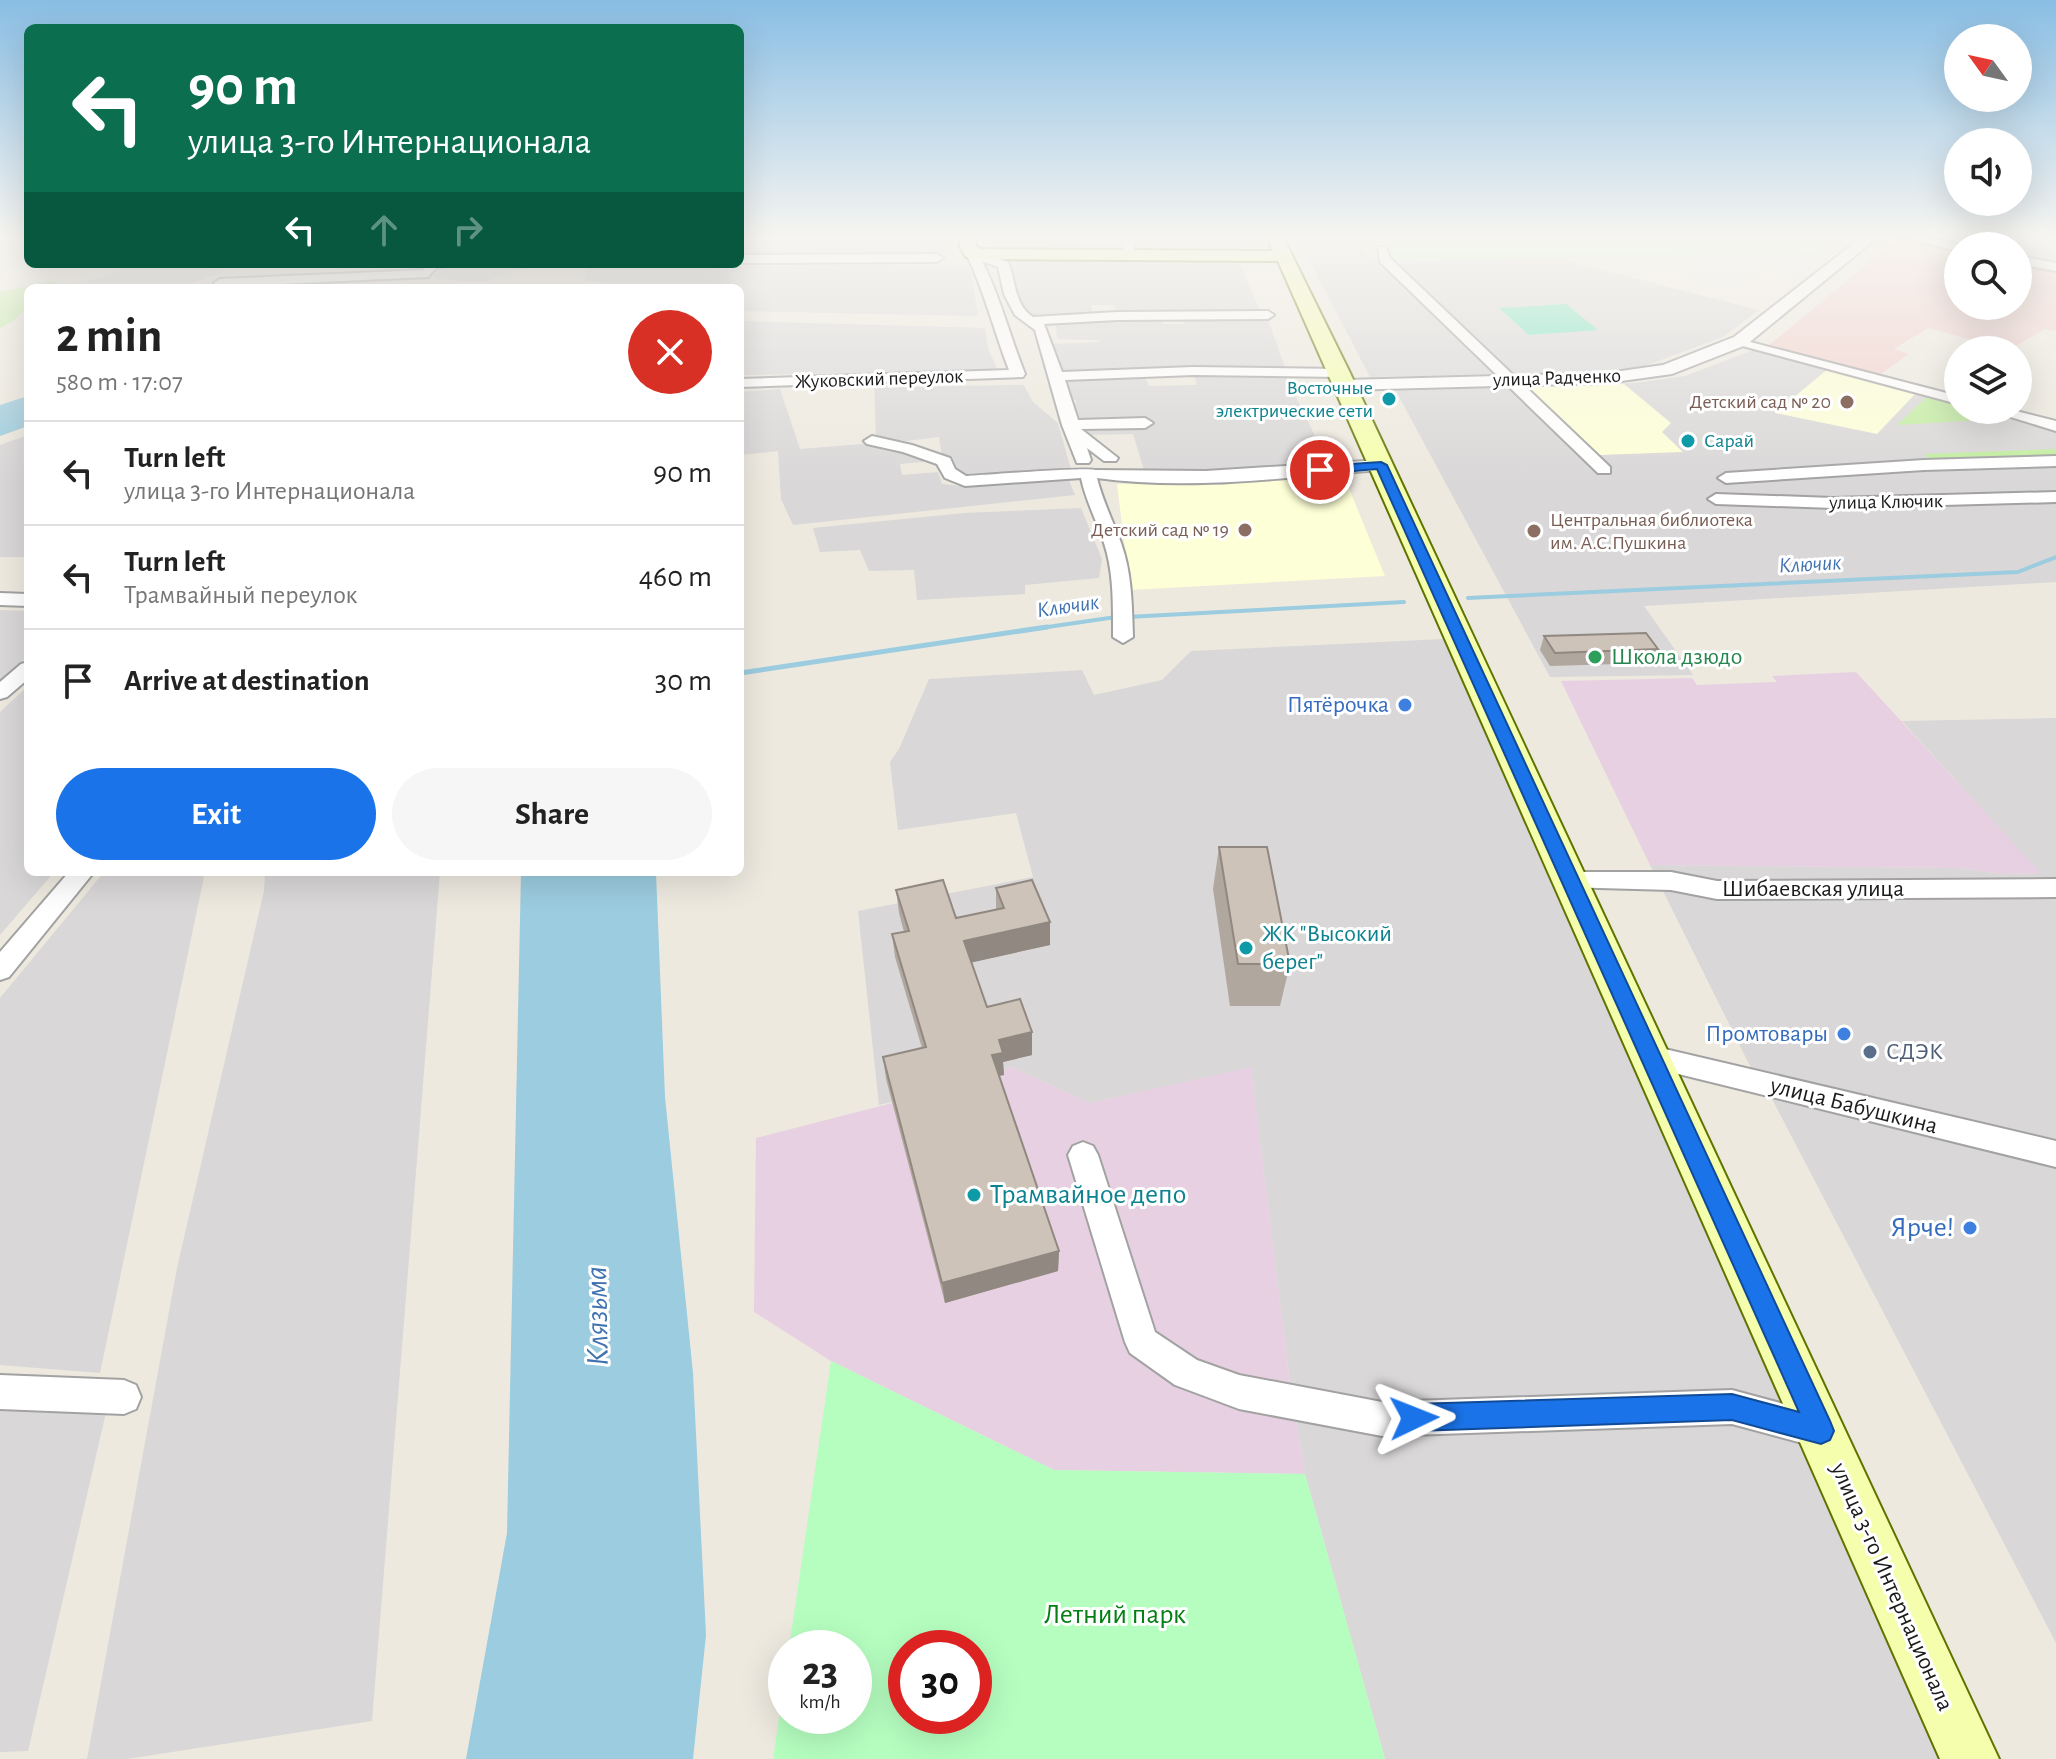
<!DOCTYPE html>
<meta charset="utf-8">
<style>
:root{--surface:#fff;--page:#f6f6f6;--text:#222;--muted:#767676;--line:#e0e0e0;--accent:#1a73e8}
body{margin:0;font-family:"Alegreya Sans",sans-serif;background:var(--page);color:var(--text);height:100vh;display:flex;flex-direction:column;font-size:30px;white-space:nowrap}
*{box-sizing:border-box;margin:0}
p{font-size:26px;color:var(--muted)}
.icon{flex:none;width:44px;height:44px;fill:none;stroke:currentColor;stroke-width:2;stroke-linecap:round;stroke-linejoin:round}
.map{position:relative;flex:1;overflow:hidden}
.panel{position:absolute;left:24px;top:284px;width:720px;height:592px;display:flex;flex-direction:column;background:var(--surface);border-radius:12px;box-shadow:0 8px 32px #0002}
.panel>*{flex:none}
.banner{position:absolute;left:24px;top:24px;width:720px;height:244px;border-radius:12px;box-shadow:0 8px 32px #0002;background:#0b6e4f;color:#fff;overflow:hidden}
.needle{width:52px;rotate:303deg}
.buttons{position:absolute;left:1944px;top:24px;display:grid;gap:16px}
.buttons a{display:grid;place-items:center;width:88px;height:88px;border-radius:50%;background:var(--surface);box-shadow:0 8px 32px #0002;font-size:40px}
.speed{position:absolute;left:768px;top:1630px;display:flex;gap:16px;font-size:40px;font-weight:700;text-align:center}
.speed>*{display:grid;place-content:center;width:104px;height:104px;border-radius:50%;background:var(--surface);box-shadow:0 8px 32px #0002;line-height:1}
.speed small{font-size:20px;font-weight:400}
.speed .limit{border:12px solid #d22;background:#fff;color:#111}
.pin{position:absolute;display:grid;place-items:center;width:68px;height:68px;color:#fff;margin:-34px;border:4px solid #fff;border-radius:50%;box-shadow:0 2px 8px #0007}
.me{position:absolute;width:88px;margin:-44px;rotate:88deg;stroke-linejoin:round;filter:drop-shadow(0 0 6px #0008)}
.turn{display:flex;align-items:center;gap:28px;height:168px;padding:0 32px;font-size:36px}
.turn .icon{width:104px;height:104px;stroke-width:2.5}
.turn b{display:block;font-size:56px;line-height:68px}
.lanes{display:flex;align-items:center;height:76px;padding:0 32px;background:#0003;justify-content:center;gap:40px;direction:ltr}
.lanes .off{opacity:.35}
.round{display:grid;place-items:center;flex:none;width:84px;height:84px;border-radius:42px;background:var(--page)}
.head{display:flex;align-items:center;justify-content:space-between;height:136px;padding:0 32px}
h1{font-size:48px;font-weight:600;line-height:60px}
.cta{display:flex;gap:16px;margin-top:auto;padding:16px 32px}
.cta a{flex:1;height:92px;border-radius:48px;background:var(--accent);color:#fff;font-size:32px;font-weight:600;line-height:92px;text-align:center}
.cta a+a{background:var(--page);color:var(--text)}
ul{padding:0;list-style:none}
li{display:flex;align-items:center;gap:24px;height:104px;padding:0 32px;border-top:2px solid var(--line)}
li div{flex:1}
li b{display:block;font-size:30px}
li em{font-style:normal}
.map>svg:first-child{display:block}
.residential{fill:#d9d7d7}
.commercial{fill:#f1cfcb}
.industrial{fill:#e7d0e1}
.education{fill:#fdffd6}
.grass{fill:#c1ed9f}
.park{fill:#b6fec0;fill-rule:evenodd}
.pitch{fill:#75e4c0}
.parking{fill:#e7e7e7}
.water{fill:#9bccdf}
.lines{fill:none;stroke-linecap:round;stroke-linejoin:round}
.stream-far1{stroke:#9bccdf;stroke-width:4}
.stream{stroke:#9bccdf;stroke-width:5}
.minor-casing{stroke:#a2a2a2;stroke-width:4}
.tertiary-casing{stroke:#a2a2a2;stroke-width:4}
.secondary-casing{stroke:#607300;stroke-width:4}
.minor{fill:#fff;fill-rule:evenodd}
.tertiary{fill:#fff;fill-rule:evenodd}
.secondary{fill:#f5feac;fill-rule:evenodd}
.wall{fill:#b0a89e}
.shaded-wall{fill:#908881}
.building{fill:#cdc3b8;stroke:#908881;stroke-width:2}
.route{fill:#1a73e8;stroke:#114b97;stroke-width:2}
.culture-dot{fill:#0f9aa8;stroke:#fff;stroke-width:3}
.education-dot{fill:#8d6e63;stroke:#fff;stroke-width:3}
.leisure-dot{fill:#2e9e5b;stroke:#fff;stroke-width:3}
.shop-dot{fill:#3f7fe0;stroke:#fff;stroke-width:3}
.service-dot{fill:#5c6f8a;stroke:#fff;stroke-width:3}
.labels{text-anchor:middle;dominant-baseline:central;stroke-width:6;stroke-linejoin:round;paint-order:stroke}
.far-street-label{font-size:20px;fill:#1b1b1b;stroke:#fff}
.far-culture-label{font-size:20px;fill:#0d838f;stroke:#fff;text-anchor:end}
.far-education-label{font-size:20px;fill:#785e54;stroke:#fff;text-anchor:end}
.far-water-label{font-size:22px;font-style:italic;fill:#4172b0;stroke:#fff}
.leisure-label{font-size:24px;fill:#27864d;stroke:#fff;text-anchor:start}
.shop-label{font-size:24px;fill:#366cbe;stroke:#fff;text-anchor:end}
.street-label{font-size:24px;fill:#1b1b1b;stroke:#fff}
.culture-label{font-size:24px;fill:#0d838f;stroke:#fff;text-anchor:start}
.service-label{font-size:24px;fill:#4e5e75;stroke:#fff;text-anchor:start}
.near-culture-label{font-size:28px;fill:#0d838f;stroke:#fff;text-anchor:start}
.near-shop-label{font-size:28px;fill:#366cbe;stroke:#fff;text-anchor:end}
.near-park-label{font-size:28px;fill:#037f14;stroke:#fff}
.near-water-label{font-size:32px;font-style:italic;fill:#4172b0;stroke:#fff}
</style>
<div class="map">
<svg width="2056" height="1759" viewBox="0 0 2056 1759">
<rect width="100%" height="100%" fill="#ede9df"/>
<!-- residential -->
<path class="residential" d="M 740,237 L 953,237 L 951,252 L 740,254 Z
M 990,237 L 1120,237 L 1122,250 L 990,250 Z
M 1154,237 L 1233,237 L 1238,251 L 1154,251 Z
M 1297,237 L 1355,237 L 1367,256 L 1390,263 L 1550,257 L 1759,310 L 1723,337 L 1642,367 L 1577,372 L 1370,377 Z
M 1918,237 L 2056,237 L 2056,266 L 2018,258 L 2018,246 L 1960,246 Z
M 1007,260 L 1239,262 L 1260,311 L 1117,313 L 1114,305 L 1091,305 L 1093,316 L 1032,319 L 1020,306 Z
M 135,264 L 185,264 L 225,271 L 181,288 L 70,288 Z
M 473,264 L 551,264 L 527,267 L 482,283 L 434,278 L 436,267 Z
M 970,265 L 978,316 L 740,311 L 740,288 L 611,288 L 612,285 L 586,280 L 584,274 L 588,266 Z
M 1267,317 L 1285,367 L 1058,372 L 1051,344 L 1100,342 L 1099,340 L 1057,339 L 1056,325 L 1160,318 L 1163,324 L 1184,324 L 1183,319 Z
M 740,321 L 985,328 L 988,348 L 998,371 L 740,375 Z
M 1756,349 L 1958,403 L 1958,410 L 1985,410 L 2056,429 L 2056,582 L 1644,606 L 1693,675 L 1550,677 L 1396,391 L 1635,383 L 1685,376 Z
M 1194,374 L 1285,374 L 1329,465 L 1224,470 L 1144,470 L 1133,434 L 1087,435 L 1084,423 L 1076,422 L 1069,404 L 1076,403 L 1076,400 L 1068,399 L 1061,380 L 1146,379 L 1149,386 L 1197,385 Z
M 883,383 L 898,387 L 1024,385 L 1033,402 L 1058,423 L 1072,473 L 967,478 L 953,474 L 942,456 L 939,437 L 906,441 L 876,438 L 874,384 Z
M 780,389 L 800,449 L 875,443 L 932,461 L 900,464 L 902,475 L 938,472 L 942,484 L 961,486 L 1068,478 L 1075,495 L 793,525 L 781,499 L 778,451 L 740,455 L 740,392 Z
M 28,435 L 28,557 L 0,557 L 0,445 Z
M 1081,508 L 1102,559 L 1099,578 L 1025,585 L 1025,594 L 917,600 L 914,570 L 869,571 L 860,550 L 820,552 L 813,528 L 964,513 Z
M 0,610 L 28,611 L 28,656 L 0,681 Z
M 1444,639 L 1967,1759 L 1385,1759 L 1305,1474 L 1290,1383 L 1251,1068 L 1090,1103 L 1011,1067 L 993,1077 L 879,1105 L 858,911 L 1033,877 L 1016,813 L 898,830 L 890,762 L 899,749 L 929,679 L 1082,670 L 1094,695 L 1162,680 L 1191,651 Z
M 28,686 L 28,872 L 54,872 L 0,935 L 0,712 Z
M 2056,718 L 2056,1139 L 1752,1070 L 1650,865 L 1958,868 L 2002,874 L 2040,873 L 1902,721 Z
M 104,872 L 205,872 L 100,1373 L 0,1365 L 0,998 Z
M 265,872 L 440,872 L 372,1721 L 127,1759 L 87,1759 L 177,1268 L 264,891 Z
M 1771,1097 L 2056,1164 L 2056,1643 Z
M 0,1405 L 107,1408 L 28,1751 L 0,1752 Z"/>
<!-- commercial -->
<path class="commercial" d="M 1898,238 L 1958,251 L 1958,306 L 2018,306 L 2018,263 L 2056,272 L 2056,331 L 2045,329 L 2009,350 L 1928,328 L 1894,349 L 1909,354 L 1879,375 L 1768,346 Z"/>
<!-- industrial -->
<path class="industrial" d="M 1856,672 L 2041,873 L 2002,874 L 1958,868 L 1650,865 L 1561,681 L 1692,678 L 1697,685 L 1777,682 L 1772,676 Z
M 1011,1067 L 1090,1103 L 1251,1067 L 1290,1383 L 1305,1474 L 1054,1470 L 831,1361 L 754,1312 L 756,1138 L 993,1077 Z"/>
<!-- education -->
<path class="education" d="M 1829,368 L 1917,392 L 1877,434 L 1775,413 Z
M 1624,384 L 1671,423 L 1662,432 L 1683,452 L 1599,455 L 1527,387 Z
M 1345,479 L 1385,576 L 1130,590 L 1117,484 Z"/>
<!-- grass -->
<path class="grass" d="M 52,281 L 58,283 L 53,288 L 28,288 L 28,307 L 13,321 L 0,328 L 0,292 Z
M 1929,395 L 1958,403 L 1958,410 L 1984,410 L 2014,418 L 1897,425 Z
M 2056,449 L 2056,458 L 1934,462 L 1924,454 Z"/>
<!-- park -->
<path class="park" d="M 1361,237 L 1840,237 L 1813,258 L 1794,254 L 1391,260 L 1369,253 Z
M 831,1361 L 1054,1470 L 1305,1474 L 1385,1759 L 773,1759 L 786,1671 L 786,1716 L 854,1716 L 854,1648 L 789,1648 ZM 906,1648 L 974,1648 L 974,1716 L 906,1716 Z"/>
<!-- pitch -->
<path class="pitch" d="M 1566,304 L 1598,330 L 1529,335 L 1499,308 Z"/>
<!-- parking -->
<path class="parking" d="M 1697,255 L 1793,255 L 1820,263 L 1803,274 L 1767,268 L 1732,290 L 1694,280 Z"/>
<!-- water -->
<path class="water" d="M 28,396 L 28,426 L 0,436 L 0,405 Z
M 521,872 L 656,872 L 665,1097 L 693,1373 L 706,1635 L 693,1759 L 466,1759 L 507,1533 Z"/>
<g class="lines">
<!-- stream-far1 -->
<path class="stream-far1" d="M 1468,598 L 2018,572 L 2056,557
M 1034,629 L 1109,618 L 1404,602"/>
<!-- stream -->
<path class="stream" d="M 740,673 L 1047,627"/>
<defs>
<path id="minor" d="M 1122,237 L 1134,237 L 1134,257 L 1124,255 Z
M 1901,237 L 1924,237 L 1962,246 L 1958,246 L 1958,251 Z
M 1378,247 L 1386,247 L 1390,258 L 1610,467 L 1610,473 L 1598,473 L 1380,262 Z
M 972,249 L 1008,262 C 1016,281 1014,305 1033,317 L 1117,312 L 1268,311 L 1274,315 L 1268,319 L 1117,320 L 1044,324 L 1062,372 L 1193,367 L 1340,369 L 1347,373 L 1340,377 L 1193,375 L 1065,380 L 1078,420 L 1145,418 L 1153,423 L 1145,428 L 1081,429 L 1118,458 L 1116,461 L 1104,461 L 1087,448 L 1091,460 L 1089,463 L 1077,463 L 1062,425 L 1035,330 L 1015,315 L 1004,294 L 998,267 L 982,261 C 1000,296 1010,337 1025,374 L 1023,377 L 740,387 L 740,379 L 1009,370 C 994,331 984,290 966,253 Z
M 740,255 L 937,254 L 943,258 L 937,262 L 740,263 Z
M 2018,256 L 2056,263 L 2056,271 L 2018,264 Z
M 427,264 L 452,264 L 436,268 L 428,277 L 220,287 L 214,283 L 220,279 L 424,270 Z
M 1735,338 L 1958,396 L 1958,404 L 1735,344 Z
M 1988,410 L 2012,410 L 2056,421 L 2056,431 Z
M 872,436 L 912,445 L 950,458 L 955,469 L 966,476 C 984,475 1088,467 1095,470 L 1206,471 L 1381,460 L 1389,465 L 1381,470 C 1288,477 1190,491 1097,478 C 1103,502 1113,521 1121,543 C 1132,573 1132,606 1133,637 L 1123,643 L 1113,637 C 1113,606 1114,573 1104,543 C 1097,521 1086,502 1081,478 L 965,486 L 945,478 L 937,464 L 903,452 L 867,444 L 864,441 Z
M 2056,456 L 2056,466 L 1924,470 L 1726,483 L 1718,478 L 1726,473 L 1924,460 Z
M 2056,492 L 2056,502 L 1833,508 L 1716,504 L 1708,499 L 1716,494 L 1833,498 Z
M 0,593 L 28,594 L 28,606 L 0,605 Z
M 28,662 L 28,679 L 7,697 L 0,699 L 0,682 L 21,664 Z
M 69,872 L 94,872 L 9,977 L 0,980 L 0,952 Z
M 1571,872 L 1671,872 L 1717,881 L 2056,879 L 2056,897 L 1717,899 L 1671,890 L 1563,887 L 1559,881 L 1563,875 Z
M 1652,1046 L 2056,1141 L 2056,1167 L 1642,1065 L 1638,1057 L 1642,1049 Z
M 1083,1142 L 1093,1146 L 1098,1155 L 1155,1332 L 1197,1360 L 1239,1375 L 1382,1402 L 1732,1390 L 1821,1414 L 1833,1419 L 1838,1431 L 1833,1443 L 1821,1448 L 1732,1424 L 1382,1436 L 1239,1409 L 1175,1385 L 1130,1353 L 1125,1342 L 1068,1155 L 1073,1146 Z
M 0,1375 L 124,1380 L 136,1385 L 141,1397 L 136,1409 L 124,1414 L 0,1409 Z"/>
<path id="tertiary" d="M 1862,237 L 1878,237 L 1746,345 L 1672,374 L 1607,383 L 1345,390 L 1336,385 L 1345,380 L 1607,373 L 1663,365 L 1734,337 Z"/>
<path id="secondary" d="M 960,237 L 976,237 L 976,247 L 982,249 L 1273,251 L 1267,237 L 1283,237 L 1350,373 L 1999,1759 L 1940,1759 L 1278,261 L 982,259 L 966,257 L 960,247 Z"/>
</defs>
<!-- minor casing -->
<use href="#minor" class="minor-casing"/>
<!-- tertiary casing -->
<use href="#tertiary" class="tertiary-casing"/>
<!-- secondary casing -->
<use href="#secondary" class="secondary-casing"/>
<!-- minor -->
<use href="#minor" class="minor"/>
<!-- tertiary -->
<use href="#tertiary" class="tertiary"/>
<!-- secondary -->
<use href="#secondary" class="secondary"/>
</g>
<!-- wall -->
<path class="wall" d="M 1544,636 L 1658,649 L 1652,663 L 1550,666 L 1540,650 Z
M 1219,847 L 1290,964 L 1280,1006 L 1230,1006 L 1213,889 Z
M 996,888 L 1050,945 L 971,962 L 987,1007 L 1032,1032 L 1032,1055 L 1003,1062 L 1004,1075 L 999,1076 L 1059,1251 L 1058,1271 L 945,1303 L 886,1079 L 883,1057 L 922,1048 L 895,957 L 892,934 L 904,932 L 899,913 L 896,890 L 956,918 L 996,910 Z"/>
<!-- shaded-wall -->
<path class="shaded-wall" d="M 1050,922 L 1050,945 L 965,964 L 964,941 Z
M 1032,1032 L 1032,1055 L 1003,1062 L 1004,1075 L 993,1077 L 992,1055 L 999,1040 Z
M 1059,1251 L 1058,1271 L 945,1303 L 942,1283 Z"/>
<!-- building -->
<path class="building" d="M 1646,633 L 1658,649 L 1555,653 L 1544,636 Z
M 1219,847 L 1267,847 L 1290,964 L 1238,964 Z
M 943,880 L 956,918 L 1004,908 L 996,888 L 1032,880 L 1050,922 L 964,941 L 987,1007 L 1020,999 L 1032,1032 L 999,1040 L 1003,1053 L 992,1055 L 1059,1251 L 942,1283 L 883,1057 L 926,1047 L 892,934 L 909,931 L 896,890 Z"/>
<!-- sky -->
<linearGradient id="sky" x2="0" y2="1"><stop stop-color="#89bee4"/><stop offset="0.49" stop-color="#f7f5f1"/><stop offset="1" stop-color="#f7f5f1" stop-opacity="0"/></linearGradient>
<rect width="2056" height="484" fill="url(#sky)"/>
<!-- route -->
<path class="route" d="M 1381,462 L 1387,465 L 1830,1421 L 1834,1431 L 1830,1440 L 1821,1444 L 1732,1420 L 1414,1431 L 1405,1427 L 1401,1418 L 1405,1408 L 1414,1404 L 1732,1394 L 1799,1412 L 1377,469 L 1320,474 L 1314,470 L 1320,466 Z"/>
<!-- markers -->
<g class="culture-dot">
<circle cx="1389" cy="399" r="8"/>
<circle cx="1688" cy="441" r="8"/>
<circle cx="1246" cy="948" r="8"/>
<circle cx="974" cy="1195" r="8"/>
</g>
<g class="education-dot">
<circle cx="1847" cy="402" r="8"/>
<circle cx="1245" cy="530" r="8"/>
<circle cx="1534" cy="531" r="8"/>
</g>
<circle class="leisure-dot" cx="1595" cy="657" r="8"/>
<g class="shop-dot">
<circle cx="1405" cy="705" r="8"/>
<circle cx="1844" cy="1034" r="8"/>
<circle cx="1970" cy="1228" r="8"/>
</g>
<circle class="service-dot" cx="1870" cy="1052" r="8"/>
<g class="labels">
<!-- far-street labels -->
<g class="far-street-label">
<text transform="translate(1557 378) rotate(-2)">улица Радченко</text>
<text transform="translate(879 379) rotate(-2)">Жуковский переулок</text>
<text transform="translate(1886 502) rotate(-1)">улица Ключик</text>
</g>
<!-- far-culture labels -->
<g class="far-culture-label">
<text x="1373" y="388">Восточные<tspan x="1373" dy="23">электрические сети</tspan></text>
<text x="1704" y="441" text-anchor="start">Сарай</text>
</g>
<!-- far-education labels -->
<g class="far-education-label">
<text x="1831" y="402">Детский сад № 20</text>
<text x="1550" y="520" text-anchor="start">Центральная библиотека<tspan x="1550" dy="23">им. А.С.Пушкина</tspan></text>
<text x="1229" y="530">Детский сад № 19</text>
</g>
<!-- far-water labels -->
<g class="far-water-label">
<text transform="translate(1810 564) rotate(-3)">Ключик</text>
<text transform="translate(1068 606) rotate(-8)">Ключик</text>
</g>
<!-- leisure labels -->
<g class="leisure-label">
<text x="1611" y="657">Школа дзюдо</text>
</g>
<!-- shop labels -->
<g class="shop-label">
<text x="1389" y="705">Пятёрочка</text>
<text x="1828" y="1034">Промтовары</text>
</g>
<!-- street labels -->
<g class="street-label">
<text x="1813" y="889">Шибаевская улица</text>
<text transform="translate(1854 1106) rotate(14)">улица Бабушкина</text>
<text transform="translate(1892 1587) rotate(66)">улица 3-го Интернационала</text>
</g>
<!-- culture labels -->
<g class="culture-label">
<text x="1262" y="934">ЖК "Высокий<tspan x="1262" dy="28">берег"</tspan></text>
</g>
<!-- service labels -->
<g class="service-label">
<text x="1886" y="1052">СДЭК</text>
</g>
<!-- near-culture labels -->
<g class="near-culture-label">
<text x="990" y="1195">Трамвайное депо</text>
</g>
<!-- near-shop labels -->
<g class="near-shop-label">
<text x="1954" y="1228">Ярче!</text>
</g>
<!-- near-park labels -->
<g class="near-park-label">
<text x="1115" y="1615">Летний парк</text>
</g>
<!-- near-water labels -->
<g class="near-water-label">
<text transform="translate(597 1316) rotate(-91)">Клязьма</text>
</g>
</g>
</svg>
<div class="buttons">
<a><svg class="needle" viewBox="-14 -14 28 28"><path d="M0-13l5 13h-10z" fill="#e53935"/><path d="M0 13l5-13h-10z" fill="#767676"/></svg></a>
<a><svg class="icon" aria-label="sound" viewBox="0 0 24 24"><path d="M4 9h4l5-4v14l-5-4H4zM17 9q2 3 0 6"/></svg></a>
<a><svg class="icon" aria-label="search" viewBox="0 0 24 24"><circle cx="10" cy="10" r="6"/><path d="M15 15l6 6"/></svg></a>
<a><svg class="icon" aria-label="layers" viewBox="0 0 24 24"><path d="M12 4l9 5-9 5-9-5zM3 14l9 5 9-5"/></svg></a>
</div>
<div class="speed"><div>23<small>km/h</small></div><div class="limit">30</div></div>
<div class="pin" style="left:1320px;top:470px;background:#d93025"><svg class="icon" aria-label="arrive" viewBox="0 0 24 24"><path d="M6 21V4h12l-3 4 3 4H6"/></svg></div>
<svg class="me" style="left:1414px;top:1418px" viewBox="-20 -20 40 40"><path d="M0-17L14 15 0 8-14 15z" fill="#1a73e8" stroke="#fff" stroke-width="4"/></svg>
<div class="banner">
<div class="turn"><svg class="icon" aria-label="left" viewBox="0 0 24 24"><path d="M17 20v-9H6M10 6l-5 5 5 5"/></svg><div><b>90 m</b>улица 3-го Интернационала</div></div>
<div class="lanes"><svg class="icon" aria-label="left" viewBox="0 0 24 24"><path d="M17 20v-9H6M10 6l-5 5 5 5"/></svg><svg class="icon off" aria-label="ahead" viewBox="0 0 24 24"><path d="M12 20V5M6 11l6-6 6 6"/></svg><svg class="icon off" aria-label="right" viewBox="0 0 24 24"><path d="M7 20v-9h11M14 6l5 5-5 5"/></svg></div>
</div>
<section class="panel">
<div class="head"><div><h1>2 min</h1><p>580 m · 17:07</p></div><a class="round" style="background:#d93025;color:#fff"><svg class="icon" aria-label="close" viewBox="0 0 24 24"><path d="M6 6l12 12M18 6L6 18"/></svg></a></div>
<ul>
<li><svg class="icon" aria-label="left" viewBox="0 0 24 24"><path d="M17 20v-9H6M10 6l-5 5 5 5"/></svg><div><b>Turn left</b><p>улица 3-го Интернационала</p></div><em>90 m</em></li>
<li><svg class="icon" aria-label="left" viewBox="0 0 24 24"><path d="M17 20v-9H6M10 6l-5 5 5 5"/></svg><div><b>Turn left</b><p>Трамвайный переулок</p></div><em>460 m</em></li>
<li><svg class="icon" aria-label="arrive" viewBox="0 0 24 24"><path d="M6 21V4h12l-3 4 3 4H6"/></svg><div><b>Arrive at destination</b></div><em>30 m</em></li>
</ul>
<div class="cta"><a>Exit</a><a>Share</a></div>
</section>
</div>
